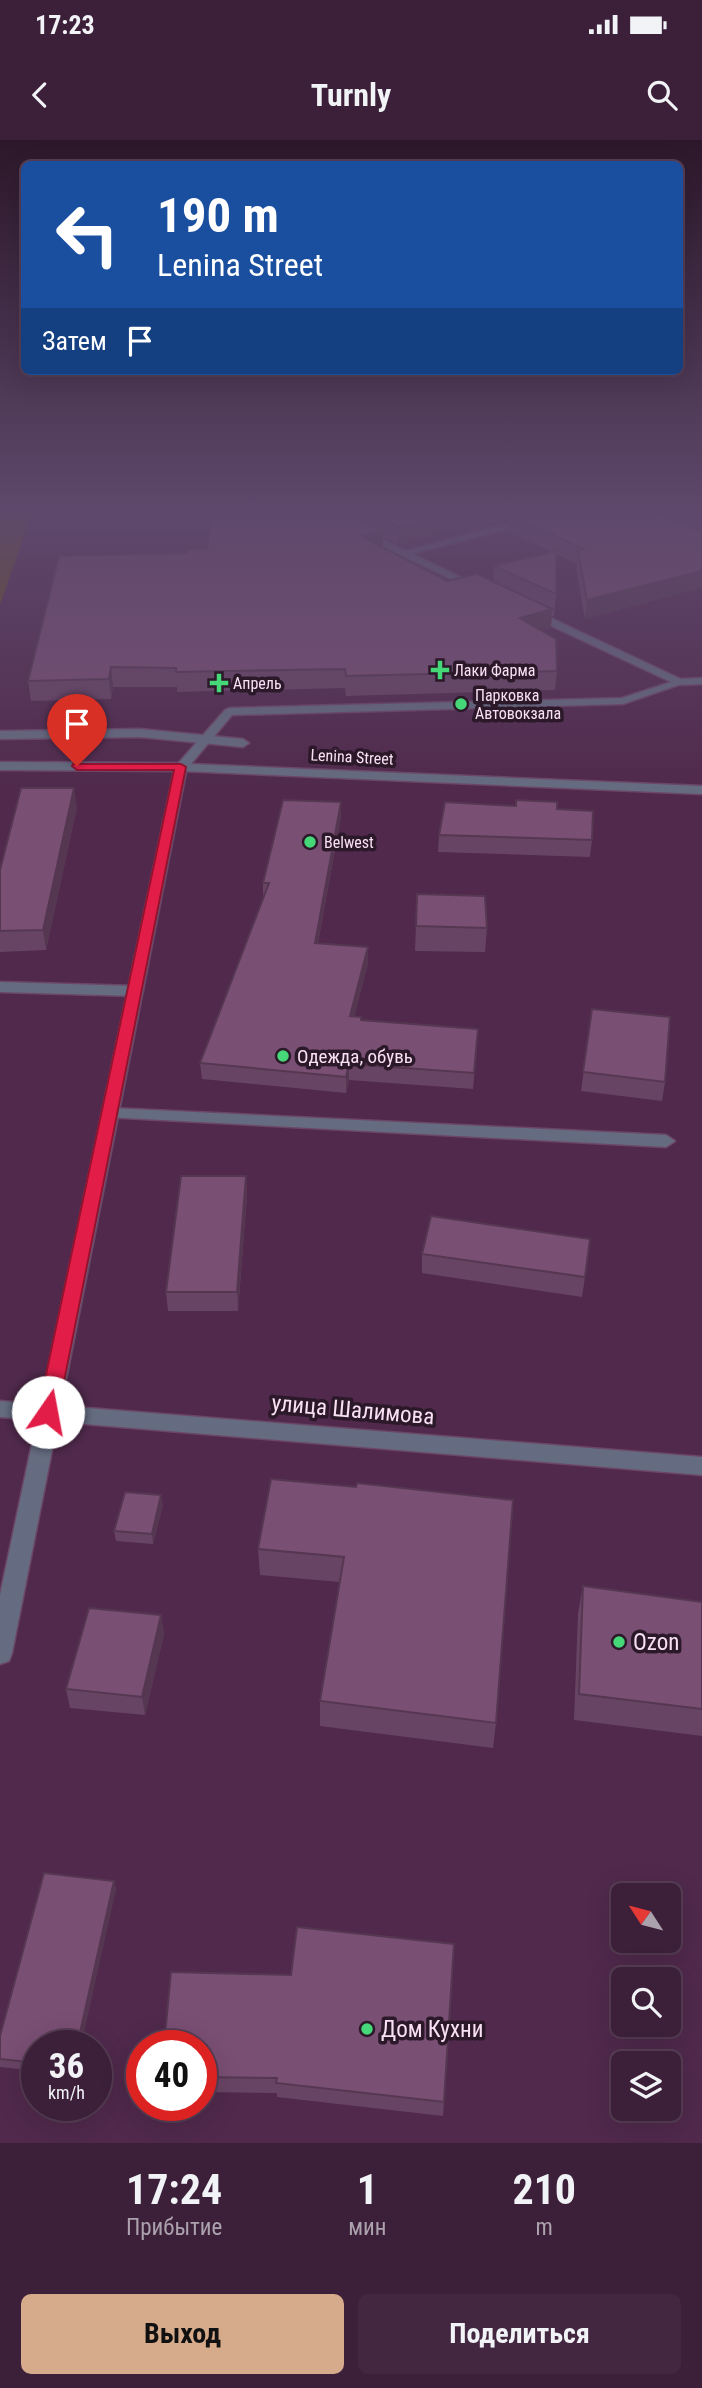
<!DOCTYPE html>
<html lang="ru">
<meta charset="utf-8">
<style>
:root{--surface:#3c1f39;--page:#432741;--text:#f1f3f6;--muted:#aca2ae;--line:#553d53;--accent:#d6ab8b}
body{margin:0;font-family:"Roboto Condensed",sans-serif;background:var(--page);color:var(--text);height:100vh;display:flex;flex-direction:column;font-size:26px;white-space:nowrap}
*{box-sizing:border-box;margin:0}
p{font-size:23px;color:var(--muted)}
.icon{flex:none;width:38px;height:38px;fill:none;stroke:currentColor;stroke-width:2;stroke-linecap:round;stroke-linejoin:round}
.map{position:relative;height:2003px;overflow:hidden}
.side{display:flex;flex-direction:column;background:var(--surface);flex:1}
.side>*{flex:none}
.top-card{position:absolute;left:21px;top:21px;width:662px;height:214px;border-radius:10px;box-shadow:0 7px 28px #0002,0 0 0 2px var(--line);background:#1a4fa0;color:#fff;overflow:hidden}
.needle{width:46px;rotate:306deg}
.tools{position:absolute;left:611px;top:1743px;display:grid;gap:14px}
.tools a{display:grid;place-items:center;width:70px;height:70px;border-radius:10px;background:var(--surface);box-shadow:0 7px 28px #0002,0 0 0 2px var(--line);font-size:35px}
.speed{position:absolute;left:21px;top:1890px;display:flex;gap:14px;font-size:35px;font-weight:700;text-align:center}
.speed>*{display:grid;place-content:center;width:91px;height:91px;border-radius:50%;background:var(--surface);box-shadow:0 7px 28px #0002,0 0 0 2px var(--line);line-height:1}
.speed small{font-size:18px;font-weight:400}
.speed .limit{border:10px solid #d22;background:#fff;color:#111}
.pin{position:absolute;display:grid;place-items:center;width:60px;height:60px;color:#fff;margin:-72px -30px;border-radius:50% 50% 50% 0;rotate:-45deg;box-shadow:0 0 7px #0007}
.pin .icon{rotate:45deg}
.me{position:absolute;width:77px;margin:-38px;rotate:12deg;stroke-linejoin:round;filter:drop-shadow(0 0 5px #0008)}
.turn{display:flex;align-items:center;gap:24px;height:147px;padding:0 21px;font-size:32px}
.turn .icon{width:91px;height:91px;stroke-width:2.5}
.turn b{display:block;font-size:49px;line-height:60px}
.then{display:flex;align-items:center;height:66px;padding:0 21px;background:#0003;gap:14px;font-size:26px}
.eta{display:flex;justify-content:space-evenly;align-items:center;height:119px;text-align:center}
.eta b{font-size:42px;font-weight:700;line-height:49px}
.action{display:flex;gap:14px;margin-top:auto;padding:14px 21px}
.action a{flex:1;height:80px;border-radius:10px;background:var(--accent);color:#111;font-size:28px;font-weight:700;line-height:80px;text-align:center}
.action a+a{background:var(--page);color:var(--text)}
.status{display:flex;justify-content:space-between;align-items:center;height:49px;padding:0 35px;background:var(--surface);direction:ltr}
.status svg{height:19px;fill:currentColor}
header{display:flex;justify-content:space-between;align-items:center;height:91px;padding:0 21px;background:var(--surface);font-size:32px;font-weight:700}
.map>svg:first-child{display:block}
.green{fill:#64500f}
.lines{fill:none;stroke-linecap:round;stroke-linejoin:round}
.service-casing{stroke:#6b4667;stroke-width:3}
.pedestrian-casing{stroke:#6b4667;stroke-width:3}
.minor-casing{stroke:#6b4667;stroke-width:3}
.tertiary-casing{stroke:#6b4667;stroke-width:3}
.service{fill:#656c81;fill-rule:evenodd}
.pedestrian{fill:#656c81;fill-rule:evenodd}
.minor{fill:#656c81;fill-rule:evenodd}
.tertiary{fill:#656c81;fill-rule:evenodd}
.wall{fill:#684464;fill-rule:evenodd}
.shaded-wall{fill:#553751}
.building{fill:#794f74;stroke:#553751;stroke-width:2}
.route{fill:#e11d48;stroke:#92132f;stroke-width:2}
.poi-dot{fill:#46d779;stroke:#2b1929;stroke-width:2.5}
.labels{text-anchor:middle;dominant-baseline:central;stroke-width:7;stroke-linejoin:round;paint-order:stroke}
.far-poi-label{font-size:16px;fill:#f9e0f5;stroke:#2b1929;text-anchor:start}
.far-street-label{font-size:16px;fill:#f9e0f5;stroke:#2b1929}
.poi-label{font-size:19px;fill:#f9e0f5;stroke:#2b1929;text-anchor:start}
.near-street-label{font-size:23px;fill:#f9e0f5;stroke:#2b1929}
.near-poi-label{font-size:23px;fill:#f9e0f5;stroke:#2b1929;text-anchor:start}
</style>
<div class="status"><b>17:23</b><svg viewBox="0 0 49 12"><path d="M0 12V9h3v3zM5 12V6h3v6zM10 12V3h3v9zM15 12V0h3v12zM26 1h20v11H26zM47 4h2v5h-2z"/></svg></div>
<header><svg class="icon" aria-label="back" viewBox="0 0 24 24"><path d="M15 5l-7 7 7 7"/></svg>Turnly<svg class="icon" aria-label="search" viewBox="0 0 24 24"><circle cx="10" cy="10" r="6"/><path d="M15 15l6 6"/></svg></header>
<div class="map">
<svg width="702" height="2003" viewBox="0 0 702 2003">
<rect width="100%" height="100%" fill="#50294c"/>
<!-- green -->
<path class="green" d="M 0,373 L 32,373 L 0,465 Z"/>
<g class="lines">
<defs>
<path id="service" d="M 517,381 L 520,382 L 520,386 L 403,416 L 398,413 Z
M 702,538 L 702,544 L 681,545 L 675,542 L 681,539 Z
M 0,842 L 135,846 L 143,851 L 135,856 L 0,852 Z
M 111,968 L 666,995 L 675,1001 L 666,1007 L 105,977 L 102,973 L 105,969 Z"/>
<path id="pedestrian" d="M 140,589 L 243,599 L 249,603 L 243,607 L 140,597 L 0,599 L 0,591 Z"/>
<path id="minor" d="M 361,392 L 367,392 L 483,448 L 474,450 L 361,396 Z
M 528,471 L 536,471 L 687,542 L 623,564 L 232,575 L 191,624 L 702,646 L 702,654 L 181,631 L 175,627 L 225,570 L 229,568 L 622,558 L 671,542 L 528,475 Z
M 0,1261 L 702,1317 L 702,1335 L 0,1277 Z"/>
<path id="tertiary" d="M 0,622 L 181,623 L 187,627 L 12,1513 L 9,1521 L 0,1524 L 0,1455 L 174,631 L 0,630 Z"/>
</defs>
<!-- service casing -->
<use href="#service" class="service-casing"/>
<!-- pedestrian casing -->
<use href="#pedestrian" class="pedestrian-casing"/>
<!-- minor casing -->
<use href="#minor" class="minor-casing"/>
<!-- tertiary casing -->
<use href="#tertiary" class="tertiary-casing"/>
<!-- service -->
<use href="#service" class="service"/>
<!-- pedestrian -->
<use href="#pedestrian" class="pedestrian"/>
<!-- minor -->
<use href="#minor" class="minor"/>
<!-- tertiary -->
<use href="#tertiary" class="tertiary"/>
</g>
<!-- wall -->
<path class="wall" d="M 213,373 L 656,373 L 585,479 L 576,428 L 577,424 L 556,414 L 556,454 L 554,477 L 552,476 L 551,488 L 541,490 L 557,531 L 555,550 L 346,556 L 345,548 L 177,552 L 177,547 L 113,547 L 111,559 L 31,561 L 28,541 L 186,413 L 207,409 ZM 489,382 L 494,384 L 510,382 L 509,391 L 552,412 L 494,426 L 493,442 L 447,441 L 383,408 L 383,397 L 398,404 Z
M 341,662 L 341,677 L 318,803 L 368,823 L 354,877 L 361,881 L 477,905 L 473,949 L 349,940 L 346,953 L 202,939 L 200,923 L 263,758 L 263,743 Z
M 515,666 L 557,669 L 592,700 L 590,717 L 438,712 L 439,695 Z
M 77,667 L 46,810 L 0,812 L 0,730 Z
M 417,754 L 487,788 L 485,812 L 415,811 Z
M 592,869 L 665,942 L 662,961 L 581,951 Z
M 246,1036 L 247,1055 L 238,1171 L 168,1171 L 166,1152 Z
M 422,1114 L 585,1137 L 582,1157 L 422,1133 Z
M 356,1347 L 496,1583 L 493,1608 L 320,1586 L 320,1561 L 340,1442 L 260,1435 L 258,1409 Z
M 163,1365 L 153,1404 L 116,1401 L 114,1391 Z
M 583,1446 L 702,1462 L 702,1596 L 574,1580 L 578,1473 Z
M 161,1475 L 164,1494 L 145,1575 L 70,1568 L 66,1549 Z
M 114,1741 L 116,1750 L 37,1906 L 37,1931 L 0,1927 L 0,1896 Z
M 291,1835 L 444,1962 L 443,1976 L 277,1957 L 277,1953 L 201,1952 L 201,1906 Z"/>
<!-- shaded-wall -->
<path class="shaded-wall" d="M 458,373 L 489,373 L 489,382 L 398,404 L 399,387 Z
M 495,373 L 521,373 L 510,375 L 510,382 L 494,384 Z
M 383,391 L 383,408 L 361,396 Z
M 702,431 L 702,448 L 585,479 L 587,460 Z
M 552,469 L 551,488 L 518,496 L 520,478 Z
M 111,527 L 113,547 L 111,559 L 109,539 Z
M 74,648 L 77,667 L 46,810 L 43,790 Z
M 341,662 L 341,677 L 315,818 L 315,803 Z
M 368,807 L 368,823 L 350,893 L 350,876 Z
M 349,924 L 349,940 L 346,953 L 346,937 Z
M 246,1036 L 247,1055 L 238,1171 L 237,1152 Z
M 161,1355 L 163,1365 L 153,1404 L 152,1394 Z
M 161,1475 L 164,1494 L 145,1575 L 142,1557 Z
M 114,1741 L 116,1750 L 81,1906 L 77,1906 Z"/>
<!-- building -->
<path class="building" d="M 213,373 L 343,373 L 383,391 L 361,396 L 447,441 L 477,434 L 552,469 L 520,478 L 556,499 L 557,531 L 346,536 L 345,529 L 176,532 L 176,528 L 111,527 L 109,539 L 28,541 L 59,416 L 186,413 L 187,409 L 207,409 Z
M 366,373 L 458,373 L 399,387 Z
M 517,373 L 656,373 L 702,392 L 702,431 L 587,460 L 578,410 L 584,409 L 510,375 Z
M 556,411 L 556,454 L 494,426 Z
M 21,648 L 74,648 L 43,790 L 0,791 L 0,730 Z
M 283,660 L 341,662 L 315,803 L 368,807 L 350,876 L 361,877 L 361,880 L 478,889 L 474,933 L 349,924 L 346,937 L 200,923 L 269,743 L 263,743 Z
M 516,660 L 557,662 L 557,669 L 593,671 L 592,700 L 439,695 L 445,662 L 516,666 Z
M 417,754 L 485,756 L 487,788 L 416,786 Z
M 592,869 L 670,877 L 665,942 L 583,932 Z
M 181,1036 L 246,1036 L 237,1152 L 166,1152 Z
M 431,1076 L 590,1099 L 585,1137 L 422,1114 Z
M 271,1339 L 356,1347 L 357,1343 L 513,1360 L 496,1583 L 320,1561 L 344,1417 L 258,1409 Z
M 125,1352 L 161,1355 L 152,1394 L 114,1391 Z
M 583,1446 L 702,1462 L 702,1569 L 579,1554 Z
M 89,1468 L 161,1475 L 142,1557 L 66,1549 Z
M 44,1733 L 114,1741 L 77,1906 L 37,1906 L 37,1923 L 0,1919 L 0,1896 Z
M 297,1787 L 454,1804 L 444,1962 L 276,1943 L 277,1938 L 201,1937 L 201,1906 L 164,1906 L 171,1832 L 291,1835 Z"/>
<!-- sky -->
<linearGradient id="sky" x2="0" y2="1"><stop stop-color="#2c172a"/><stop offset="0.57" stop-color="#5e496c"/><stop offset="1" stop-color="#5e496c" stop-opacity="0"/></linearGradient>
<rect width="702" height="653" fill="url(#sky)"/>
<!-- route -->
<path class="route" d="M 73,624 L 181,624 L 186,627 L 58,1272 L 55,1277 L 48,1279 L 41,1277 L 38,1272 L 174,630 L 77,630 L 72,626 Z"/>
<!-- markers -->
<g class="poi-dot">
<path d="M436.5 519.5h7v7h7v7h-7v7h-7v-7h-7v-7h7z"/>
<path d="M215.5 532.5h7v7h7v7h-7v7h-7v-7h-7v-7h7z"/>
<circle cx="461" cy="564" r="7"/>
<circle cx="310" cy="702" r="7"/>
<circle cx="283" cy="916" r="7"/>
<circle cx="619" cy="1502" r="7"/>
<circle cx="367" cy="1889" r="7"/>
</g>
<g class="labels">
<!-- far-poi labels -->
<g class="far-poi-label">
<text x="454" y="530">Лаки Фарма</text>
<text x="233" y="543">Апрель</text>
<text x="475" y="555">Парковка<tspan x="475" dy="18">Автовокзала</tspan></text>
<text x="324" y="702">Belwest</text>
</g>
<!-- far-street labels -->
<g class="far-street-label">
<text transform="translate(352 617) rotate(3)">Lenina Street</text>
</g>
<!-- poi labels -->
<g class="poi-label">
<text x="297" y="916">Одежда, обувь</text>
</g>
<!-- near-street labels -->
<g class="near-street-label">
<text transform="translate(353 1270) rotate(5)">улица Шалимова</text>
</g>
<!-- near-poi labels -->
<g class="near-poi-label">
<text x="633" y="1502">Ozon</text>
<text x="381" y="1889">Дом Кухни</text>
</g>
</g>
</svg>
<div class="tools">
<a><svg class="needle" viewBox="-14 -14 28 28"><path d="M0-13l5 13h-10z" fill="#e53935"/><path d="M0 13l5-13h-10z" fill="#aca2ae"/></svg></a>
<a><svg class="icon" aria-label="search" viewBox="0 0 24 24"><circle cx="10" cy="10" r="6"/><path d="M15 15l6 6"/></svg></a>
<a><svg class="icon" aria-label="layers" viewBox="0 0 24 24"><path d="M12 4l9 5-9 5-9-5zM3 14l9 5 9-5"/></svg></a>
</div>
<div class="speed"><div>36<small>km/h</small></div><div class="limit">40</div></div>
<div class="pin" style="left:77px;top:626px;background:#d93025"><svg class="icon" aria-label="arrive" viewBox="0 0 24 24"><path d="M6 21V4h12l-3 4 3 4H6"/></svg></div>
<svg class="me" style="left:48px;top:1272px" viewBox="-20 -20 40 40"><circle r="19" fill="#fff"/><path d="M0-13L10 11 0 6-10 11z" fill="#e11d48"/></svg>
<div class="top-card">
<div class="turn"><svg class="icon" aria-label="left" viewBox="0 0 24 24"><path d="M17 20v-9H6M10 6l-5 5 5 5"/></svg><div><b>190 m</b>Lenina Street</div></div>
<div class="then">Затем<svg class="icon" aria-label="arrive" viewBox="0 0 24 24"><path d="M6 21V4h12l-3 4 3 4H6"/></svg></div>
</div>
</div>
<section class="side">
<div class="eta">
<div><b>17:24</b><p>Прибытие</p></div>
<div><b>1</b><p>мин</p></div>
<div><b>210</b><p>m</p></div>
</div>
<div class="action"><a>Выход</a><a>Поделиться</a></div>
</section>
